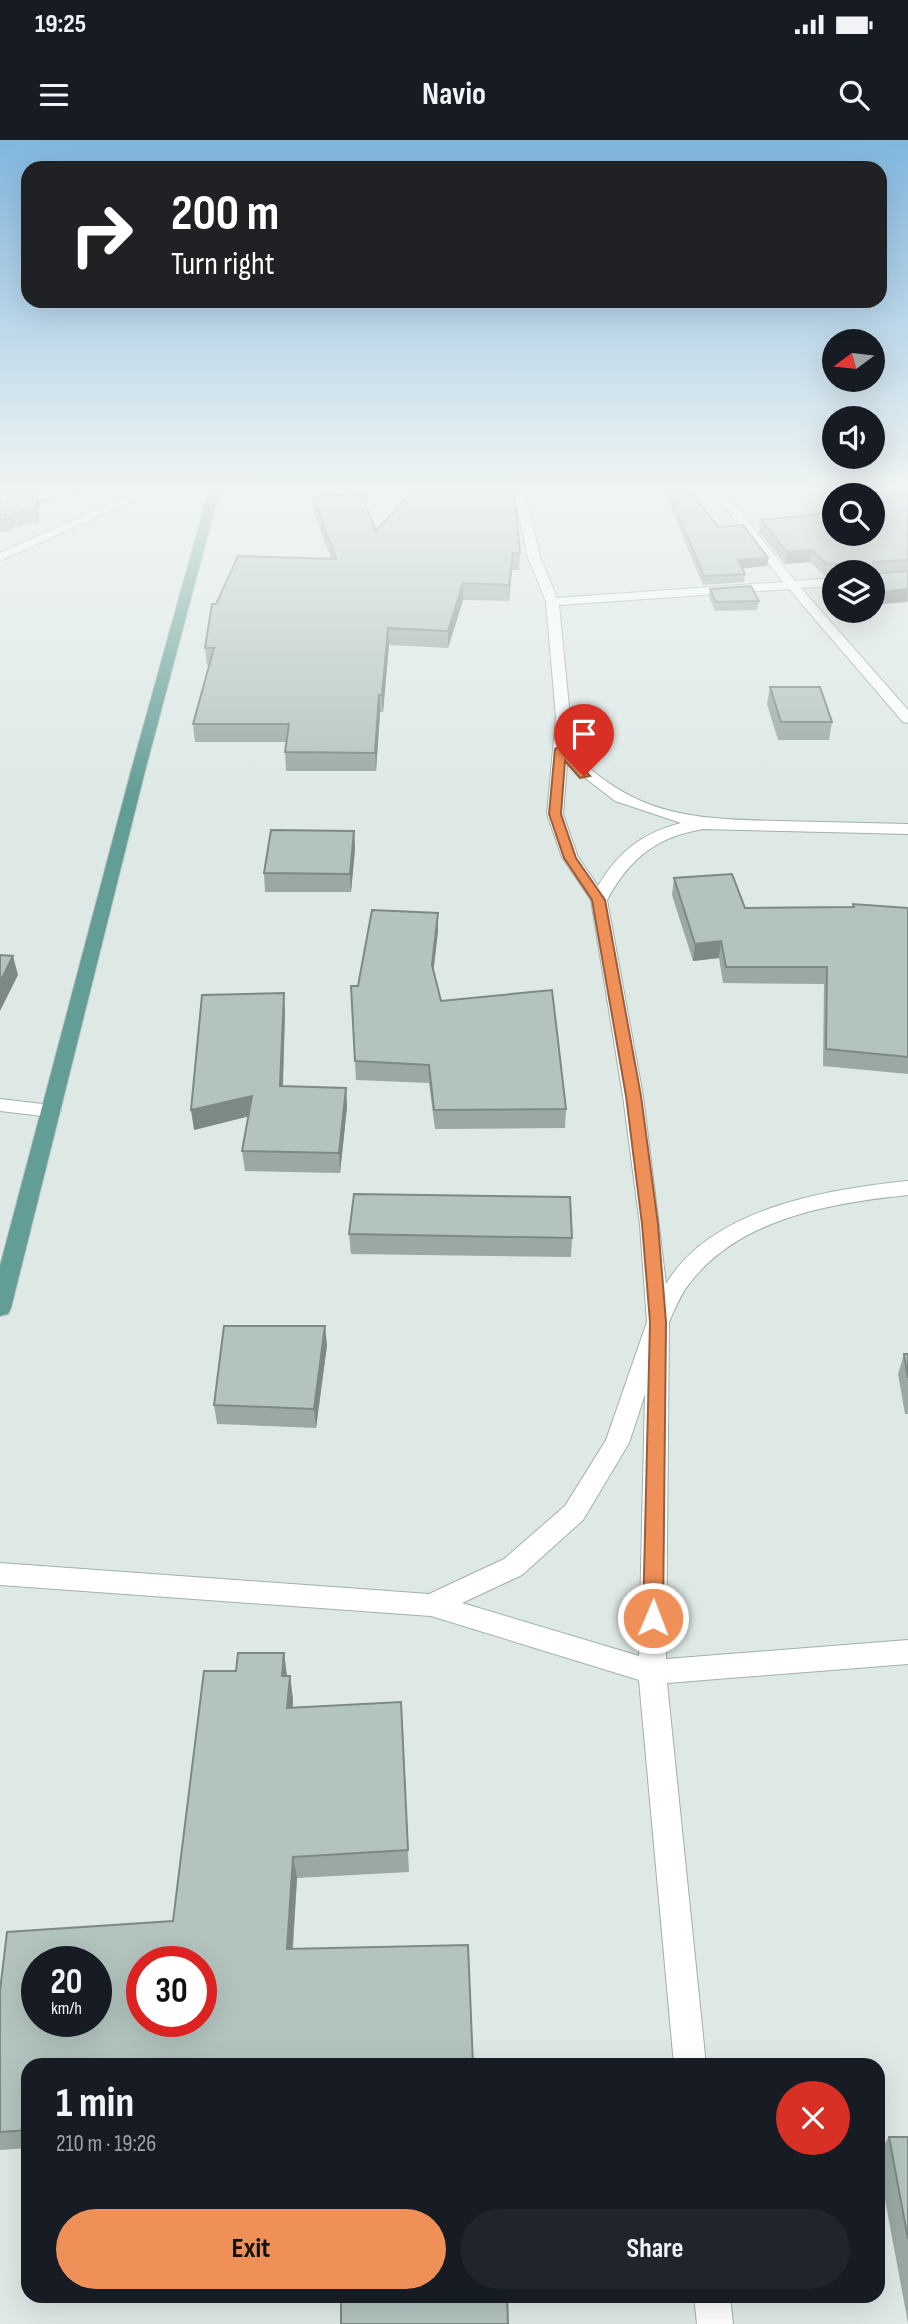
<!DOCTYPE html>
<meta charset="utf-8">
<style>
:root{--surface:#171b24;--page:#20242c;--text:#f1f3f6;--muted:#9ea1a6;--accent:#ee9057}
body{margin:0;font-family:"Sofia Sans Condensed",sans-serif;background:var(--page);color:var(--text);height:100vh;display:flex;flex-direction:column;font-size:26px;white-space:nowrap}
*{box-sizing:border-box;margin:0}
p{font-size:23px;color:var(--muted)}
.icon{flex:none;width:38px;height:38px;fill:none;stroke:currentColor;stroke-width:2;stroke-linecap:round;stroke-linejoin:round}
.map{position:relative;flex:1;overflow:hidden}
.sheet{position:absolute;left:21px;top:1918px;width:864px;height:245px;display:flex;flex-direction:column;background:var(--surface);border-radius:21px;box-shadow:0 7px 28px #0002}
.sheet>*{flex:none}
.top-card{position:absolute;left:21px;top:21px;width:866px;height:147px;border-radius:21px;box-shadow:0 7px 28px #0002;background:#202124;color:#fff;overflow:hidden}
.needle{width:46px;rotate:255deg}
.controls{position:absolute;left:822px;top:189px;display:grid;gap:14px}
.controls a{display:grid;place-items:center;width:63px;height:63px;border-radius:50%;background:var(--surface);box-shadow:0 7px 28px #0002;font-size:35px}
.speed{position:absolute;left:21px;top:1806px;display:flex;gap:14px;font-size:35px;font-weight:700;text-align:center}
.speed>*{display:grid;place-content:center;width:91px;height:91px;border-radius:50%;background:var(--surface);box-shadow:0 7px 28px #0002;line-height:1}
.speed small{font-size:18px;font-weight:400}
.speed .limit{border:10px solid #d22;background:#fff;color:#111}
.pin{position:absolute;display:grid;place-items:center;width:60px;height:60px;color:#fff;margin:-72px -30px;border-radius:50% 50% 50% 0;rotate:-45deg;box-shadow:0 0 7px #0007}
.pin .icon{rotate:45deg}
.me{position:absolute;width:77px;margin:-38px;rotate:1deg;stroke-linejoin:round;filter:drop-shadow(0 0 5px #0008)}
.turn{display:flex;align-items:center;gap:24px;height:147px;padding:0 35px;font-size:32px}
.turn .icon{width:91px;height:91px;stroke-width:2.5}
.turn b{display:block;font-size:49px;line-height:60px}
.round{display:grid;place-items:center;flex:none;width:74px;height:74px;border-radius:37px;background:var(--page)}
.head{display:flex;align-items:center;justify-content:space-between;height:119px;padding:0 35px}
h1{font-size:42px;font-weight:700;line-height:52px}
.primary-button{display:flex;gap:14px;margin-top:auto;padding:14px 35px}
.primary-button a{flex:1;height:80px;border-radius:42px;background:var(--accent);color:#111;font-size:28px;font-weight:700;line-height:80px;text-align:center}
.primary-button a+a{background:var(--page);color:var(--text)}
.status{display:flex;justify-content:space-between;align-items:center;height:49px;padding:0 35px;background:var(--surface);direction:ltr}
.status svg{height:19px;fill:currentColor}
header{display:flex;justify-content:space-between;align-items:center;height:91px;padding:0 35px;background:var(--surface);font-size:32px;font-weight:700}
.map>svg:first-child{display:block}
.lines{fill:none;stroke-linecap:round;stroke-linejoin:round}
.minor-casing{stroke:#a1b0ad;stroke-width:2}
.major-casing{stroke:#bcc3c2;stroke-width:2}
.minor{fill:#fff;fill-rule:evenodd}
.major{fill:#639e96;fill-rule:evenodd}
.wall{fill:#9aa9a4}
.shaded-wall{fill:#7d8986}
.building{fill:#b3c4bf;stroke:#7d8986;stroke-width:2;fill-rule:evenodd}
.route{fill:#ee9057;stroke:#9b5e39;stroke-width:2}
</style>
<div class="status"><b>19:25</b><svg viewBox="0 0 49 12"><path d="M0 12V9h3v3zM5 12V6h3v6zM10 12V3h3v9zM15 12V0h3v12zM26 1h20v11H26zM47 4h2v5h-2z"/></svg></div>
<header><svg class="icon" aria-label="menu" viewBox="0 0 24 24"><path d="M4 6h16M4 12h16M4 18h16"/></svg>Navio<svg class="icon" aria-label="search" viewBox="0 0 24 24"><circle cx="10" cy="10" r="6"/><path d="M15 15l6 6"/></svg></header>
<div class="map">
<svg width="908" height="2184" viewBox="0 0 908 2184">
<rect width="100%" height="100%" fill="#dee9e6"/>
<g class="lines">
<defs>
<path id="minor" d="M 80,349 L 118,349 L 0,365 L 0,359 Z
M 143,349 L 158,349 L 0,421 L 0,413 Z
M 210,349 L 269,349 L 215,354 Z
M 513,349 L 524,349 L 540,417 L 557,458 L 783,442 L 711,349 L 722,349 L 795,441 L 835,438 L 835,446 L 801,448 L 908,570 L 908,583 L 903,582 L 789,449 L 559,465 L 570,577 L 568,608 C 634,676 689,679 779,681 C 822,682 865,683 908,684 L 908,694 L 703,689 C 656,697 630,718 607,760 L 643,956 L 666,1144 C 711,1068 828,1049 908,1041 L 908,1055 C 831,1063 739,1078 689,1144 C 680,1155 675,1169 669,1182 L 666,1519 L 908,1500 L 908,1524 L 667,1543 L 706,1925 L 674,1925 L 639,1540 L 431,1476 L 0,1445 L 0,1423 L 429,1454 L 504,1419 L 565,1366 L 606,1300 L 647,1182 L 640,1085 L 623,956 L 591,760 L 562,717 L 547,674 L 556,577 L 546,462 L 528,417 ZM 567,624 L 615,661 L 681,683 C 642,693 618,712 598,746 L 578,717 L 563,674 ZM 645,1254 L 639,1516 L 462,1463 L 522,1435 L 583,1380 L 629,1303 Z
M 0,959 L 51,965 L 61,971 L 51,977 L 0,971 Z
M 694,2156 L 730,2156 L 733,2184 L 697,2184 Z"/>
<path id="major" d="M 209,349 L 220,349 L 145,631 L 11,1168 L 8,1174 L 0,1176 L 0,1126 L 131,631 Z"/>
</defs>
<!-- minor casing -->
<use href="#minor" class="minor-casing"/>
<!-- major casing -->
<use href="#major" class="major-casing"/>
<!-- minor -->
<use href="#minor" class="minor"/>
<!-- major -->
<use href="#major" class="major"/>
</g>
<!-- wall -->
<path class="wall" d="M 0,349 L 41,351 L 38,352 L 40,362 L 38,383 L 23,384 L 22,387 L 12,387 L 12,391 L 0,392 Z
M 663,349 L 688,349 L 718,387 L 768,418 L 767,426 L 742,428 L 745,434 L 744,442 L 703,445 Z
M 908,355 L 908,462 L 873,465 L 873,432 L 835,432 L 835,436 L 825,436 L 810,422 L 785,424 L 759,392 L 761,380 L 835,394 Z
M 313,357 L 376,391 L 520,413 L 519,430 L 512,430 L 509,461 L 463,460 L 448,508 L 389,505 L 383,572 L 380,572 L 376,631 L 286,631 L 285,612 L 286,602 L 195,602 L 193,584 L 209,525 L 207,525 L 205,508 L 216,464 L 331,419 L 314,373 Z
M 710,449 L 759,461 L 757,470 L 715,471 L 709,457 Z
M 770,547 L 832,582 L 829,600 L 778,600 L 767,564 Z
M 354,691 L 355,709 L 351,752 L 265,752 L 264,733 Z
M 674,738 L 745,768 L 852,767 L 853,764 L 908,768 L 908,934 L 823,926 L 824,844 L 723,843 L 719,818 L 693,821 L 672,755 Z
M 438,791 L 433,832 L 441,861 L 566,969 L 565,988 L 435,989 L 429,943 L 356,940 L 351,846 L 358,846 Z
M 285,872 L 283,946 L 346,948 L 347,967 L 340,1033 L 245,1031 L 242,1011 L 249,976 L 194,990 Z
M 349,1094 L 572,1098 L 571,1117 L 351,1114 Z
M 327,1205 L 316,1288 L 217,1284 L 214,1265 Z
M 904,1214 L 908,1214 L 908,1274 L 905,1274 L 898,1234 Z
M 284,1513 L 287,1536 L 290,1536 L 293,1560 L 293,1567 L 401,1562 L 409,1732 L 297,1738 L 293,1809 L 28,1925 L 28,2008 L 0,2010 L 0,1851 L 173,1781 L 236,1531 Z
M 889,1997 L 908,1997 L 908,2183 L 878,2022 L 878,2013 Z"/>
<!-- shaded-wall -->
<path class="shaded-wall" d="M 0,349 L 41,349 L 41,351 L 38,352 L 40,362 L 38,383 L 36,371 L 0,356 Z
M 10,375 L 12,387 L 12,391 L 9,379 Z
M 812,410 L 810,422 L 785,424 L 787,412 Z
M 513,413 L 512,430 L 509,461 L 509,445 Z
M 768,418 L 767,426 L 737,429 L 738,420 Z
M 463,443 L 463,460 L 448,508 L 448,491 Z
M 908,449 L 907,461 L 873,465 L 873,453 Z
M 388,488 L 389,505 L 383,572 L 382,555 Z
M 379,555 L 380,572 L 376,631 L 375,613 Z
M 354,691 L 355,709 L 351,752 L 350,734 Z
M 438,773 L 438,791 L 432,844 L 432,825 Z
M 721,801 L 719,818 L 693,821 L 695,804 Z
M 13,816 L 18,835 L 0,871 L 0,842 Z
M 284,853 L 285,872 L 282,966 L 280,946 Z
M 346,948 L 347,967 L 340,1033 L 339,1013 Z
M 252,956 L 254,975 L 194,990 L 191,970 Z
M 325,1186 L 327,1205 L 316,1288 L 314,1269 Z
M 284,1513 L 287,1537 L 282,1536 Z
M 290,1536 L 293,1560 L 291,1591 L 287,1568 Z
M 293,1717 L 297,1738 L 291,1829 L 287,1809 Z"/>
<!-- building -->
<path class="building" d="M 415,349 L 514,349 L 520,413 L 513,413 L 509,445 L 463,443 L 448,491 L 388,488 L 382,555 L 379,555 L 375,613 L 285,612 L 289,584 L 193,584 L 214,508 L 205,508 L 212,464 L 216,464 L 238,416 L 336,419 L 313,357 L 361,353 L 376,391 Z
M 667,349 L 688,349 L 718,387 L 743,385 L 768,418 L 738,420 L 745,434 L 704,436 Z
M 38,350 L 36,371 L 20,372 L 20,374 L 10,375 L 9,379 L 0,380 L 0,355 Z
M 908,355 L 908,420 L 873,422 L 875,434 L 908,431 L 908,449 L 873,453 L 873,432 L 839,432 L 839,424 L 827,424 L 812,410 L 787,412 L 761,380 L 835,372 L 835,394 L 873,394 L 873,358 Z
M 751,446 L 759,461 L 716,462 L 710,449 Z
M 770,547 L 820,547 L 832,582 L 781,582 Z
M 271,690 L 354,691 L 350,734 L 264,733 Z
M 732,734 L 745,768 L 854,767 L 853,764 L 908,768 L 908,917 L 826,909 L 827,827 L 726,827 L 721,801 L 695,804 L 674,738 Z
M 372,770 L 438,773 L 432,825 L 441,861 L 552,850 L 566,969 L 434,970 L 429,925 L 355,921 L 351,846 L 358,846 Z
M 0,815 L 13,816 L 0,842 Z
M 284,853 L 280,946 L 346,948 L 339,1013 L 242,1011 L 252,956 L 191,970 L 202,855 Z
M 354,1054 L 570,1057 L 572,1098 L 349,1094 Z
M 224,1186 L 325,1186 L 314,1269 L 214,1265 Z
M 904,1214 L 908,1214 L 908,1238 Z
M 238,1513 L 284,1513 L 282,1536 L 290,1536 L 287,1568 L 401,1562 L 408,1710 L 293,1717 L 287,1809 L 468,1805 L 473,1925 L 28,1925 L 28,1990 L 0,1992 L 0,1851 L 7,1792 L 173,1781 L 204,1531 L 236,1531 ZM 37,1822 L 96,1822 L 96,1881 L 37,1881 ZM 142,1822 L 201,1822 L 201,1881 L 142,1881 Z
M 889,1997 L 908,1997 L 908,2099 Z
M 341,2156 L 507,2156 L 508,2184 L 341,2184 Z"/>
<!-- sky -->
<linearGradient id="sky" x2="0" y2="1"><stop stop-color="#81b6de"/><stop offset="0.53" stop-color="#f0f5f4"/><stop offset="1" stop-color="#f0f5f4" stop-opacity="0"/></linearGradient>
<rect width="908" height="655" fill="url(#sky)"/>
<!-- route -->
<path class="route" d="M 560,606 L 590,636 L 580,638 L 565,621 L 561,674 L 576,718 L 605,760 L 641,956 L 658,1084 L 666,1182 L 663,1478 L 660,1484 L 653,1487 L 646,1484 L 643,1478 L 650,1182 L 642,1084 L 626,956 L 592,760 L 564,718 L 549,674 L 555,609 Z"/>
</svg>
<div class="controls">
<a><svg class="needle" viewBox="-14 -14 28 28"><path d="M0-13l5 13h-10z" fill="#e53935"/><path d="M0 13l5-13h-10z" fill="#9ea1a6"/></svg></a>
<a><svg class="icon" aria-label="sound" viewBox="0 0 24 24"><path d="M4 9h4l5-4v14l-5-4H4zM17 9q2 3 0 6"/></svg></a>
<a><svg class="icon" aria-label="search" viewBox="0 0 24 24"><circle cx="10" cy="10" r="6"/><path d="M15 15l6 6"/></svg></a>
<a><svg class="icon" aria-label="layers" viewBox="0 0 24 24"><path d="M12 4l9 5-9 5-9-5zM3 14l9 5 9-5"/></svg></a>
</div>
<div class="speed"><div>20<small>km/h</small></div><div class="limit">30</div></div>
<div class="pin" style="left:584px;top:636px;background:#d93025"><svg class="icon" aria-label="arrive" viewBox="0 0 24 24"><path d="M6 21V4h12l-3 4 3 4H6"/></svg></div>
<svg class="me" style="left:653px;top:1478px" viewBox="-20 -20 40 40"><circle r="17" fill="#ee9057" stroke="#fff" stroke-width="3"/><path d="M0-11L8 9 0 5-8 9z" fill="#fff"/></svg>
<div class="top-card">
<div class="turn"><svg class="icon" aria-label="right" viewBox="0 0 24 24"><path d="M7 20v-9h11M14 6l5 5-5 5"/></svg><div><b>200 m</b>Turn right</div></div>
</div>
<section class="sheet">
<div class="head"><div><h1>1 min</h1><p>210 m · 19:26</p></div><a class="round" style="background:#d93025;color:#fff"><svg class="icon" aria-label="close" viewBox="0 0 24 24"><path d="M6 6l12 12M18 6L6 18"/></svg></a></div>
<div class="primary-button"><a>Exit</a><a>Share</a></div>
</section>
</div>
